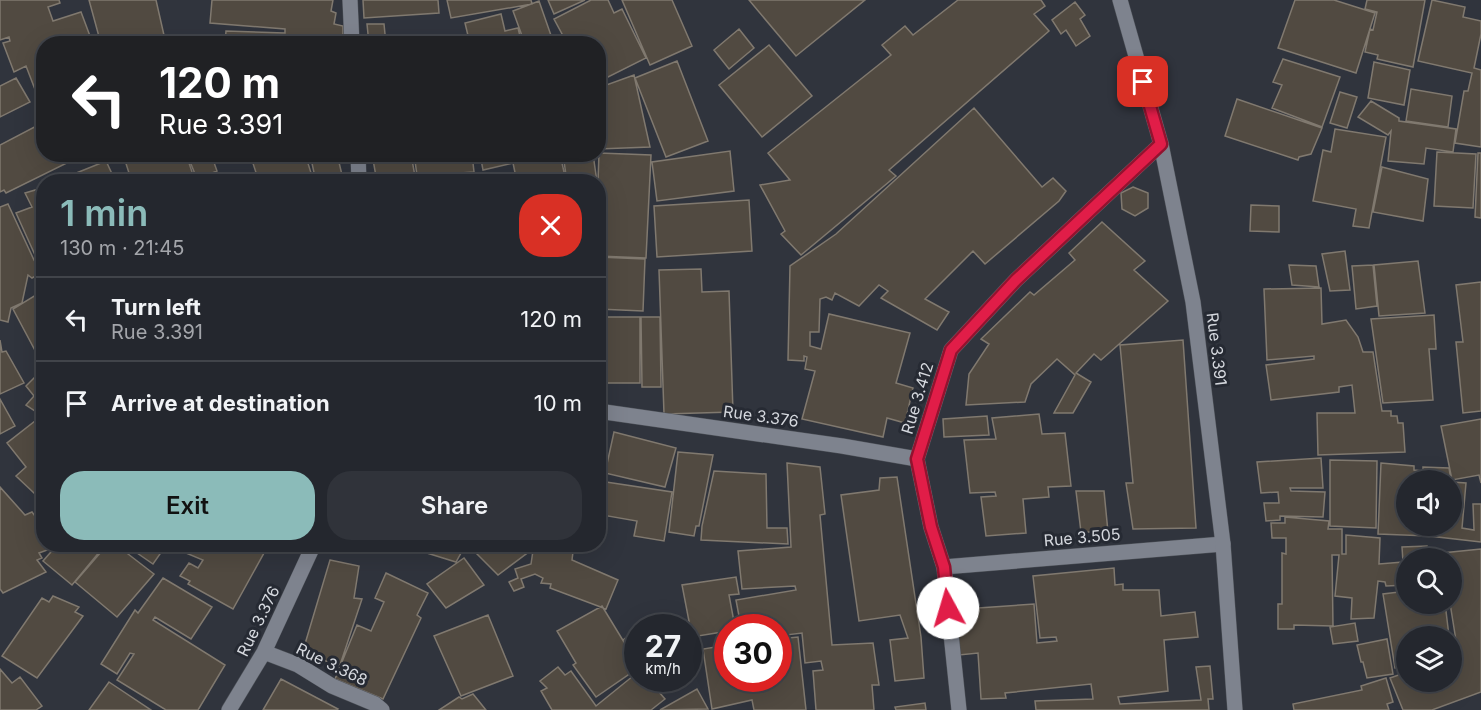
<!DOCTYPE html>
<meta charset="utf-8">
<style>
:root{--surface:#24272e;--page:#30333a;--text:#f1f3f6;--muted:#a3a5aa;--line:#41444a;--accent:#8bbbb9}
body{margin:0;font-family:Inter,sans-serif;background:var(--page);color:var(--text);height:100vh;display:flex;flex-direction:column;font-size:22px;white-space:nowrap}
*{box-sizing:border-box;margin:0}
p{font-size:20px;color:var(--muted)}
.icon{flex:none;width:33px;height:33px;fill:none;stroke:currentColor;stroke-width:2;stroke-linecap:round;stroke-linejoin:round}
.map{position:relative;flex:1;overflow:hidden}
.side{position:absolute;left:36px;top:174px;width:570px;height:378px;display:flex;flex-direction:column;background:var(--surface);border-radius:24px;box-shadow:0 6px 24px #0002,0 0 0 2px var(--line)}
.side>*{flex:none}
.banner{position:absolute;left:36px;top:36px;width:570px;height:126px;border-radius:24px;box-shadow:0 6px 24px #0002,0 0 0 2px var(--line);background:#202124;color:#fff;overflow:hidden}
.controls{position:absolute;left:1396px;top:470px;display:grid;gap:12px}
.controls a{display:grid;place-items:center;width:66px;height:66px;border-radius:50%;background:var(--surface);box-shadow:0 6px 24px #0002,0 0 0 2px var(--line);font-size:30px}
.speed{position:absolute;left:624px;top:614px;display:flex;gap:12px;font-size:30px;font-weight:700;text-align:center}
.speed>*{display:grid;place-content:center;width:78px;height:78px;border-radius:50%;background:var(--surface);box-shadow:0 6px 24px #0002,0 0 0 2px var(--line);line-height:1}
.speed small{font-size:15px;font-weight:400}
.speed .limit{border:9px solid #d22;background:#fff;color:#111}
.pin{position:absolute;display:grid;place-items:center;width:51px;height:51px;color:#fff;margin:-26px;border-radius:12px;box-shadow:0 3px 9px #0006}
.me{position:absolute;width:66px;margin:-33px;rotate:354deg;stroke-linejoin:round;filter:drop-shadow(0 0 4px #0008)}
.turn{display:flex;align-items:center;gap:21px;height:126px;padding:0 24px;font-size:27px}
.turn .icon{width:78px;height:78px;stroke-width:2.5}
.turn b{display:block;font-size:42px;line-height:51px}
.round{display:grid;place-items:center;flex:none;width:63px;height:63px;border-radius:24px;background:var(--page)}
.summary{display:flex;align-items:center;justify-content:space-between;height:102px;padding:0 24px}
h1{font-size:36px;font-weight:600;line-height:45px;color:var(--accent)}
.button{display:flex;gap:12px;margin-top:auto;padding:12px 24px}
.button a{flex:1;height:69px;border-radius:24px;background:var(--accent);color:#111;font-size:24px;font-weight:600;line-height:69px;text-align:center}
.button a+a{background:var(--page);color:var(--text)}
ul{padding:0;list-style:none}
li{display:flex;align-items:center;gap:18px;height:84px;padding:0 24px;border-top:2px solid var(--line)}
li div{flex:1}
li b{display:block;font-size:22px}
li em{font-style:normal}
.map>svg:first-child{display:block}
.building{fill:#514a41;stroke:#80796f;stroke-width:1.5}
.lines{fill:none;stroke-linecap:round;stroke-linejoin:round}
.minor-casing{stroke:#4d5158;stroke-width:16}
.secondary-casing{stroke:#4d5158;stroke-width:16}
.minor{stroke:#7e838e;stroke-width:15}
.secondary{stroke:#7e838e;stroke-width:15}
.route-casing{stroke:#92132f;stroke-width:15}
.route{stroke:#e11d48;stroke-width:10}
.labels{text-anchor:middle;dominant-baseline:central;stroke-width:6;stroke-linejoin:round;paint-order:stroke}
.street-label{font-size:16px;fill:#d5d8de;stroke:#262a33}
</style>
<div class="map">
<svg width="1481" height="710" viewBox="0 0 1481 710">
<rect width="100%" height="100%" fill="#30343d"/>
<!-- building -->
<path class="building" d="M 0,0 L 59,0 L 60,3 L 48,7 L 53,21 L 81,12 L 93,44 L 44,44 L 44,89 L 36,92 L 26,66 L 14,72 L 3,43 L 10,41 L 9,37 L 0,40 Z
M 89,0 L 156,0 L 166,44 L 101,44 Z
M 212,0 L 333,0 L 331,11 L 336,13 L 334,24 L 343,26 L 343,44 L 225,44 L 226,31 L 285,33 L 285,29 L 210,23 Z
M 363,0 L 438,0 L 439,13 L 364,18 Z
M 447,0 L 531,0 L 532,4 L 451,18 Z
M 548,0 L 585,0 L 554,14 Z
M 591,0 L 608,0 L 614,13 L 622,9 L 646,58 L 598,82 L 598,44 L 559,44 L 556,37 L 562,34 L 554,19 Z
M 622,0 L 672,0 L 692,46 L 650,65 Z
M 749,0 L 865,0 L 796,56 Z
M 958,0 L 1041,0 L 1045,6 L 1034,14 L 1049,31 L 889,170 L 896,176 L 801,255 L 781,234 L 785,231 L 760,185 L 790,180 L 768,153 L 891,55 L 882,45 L 905,26 L 913,35 Z
M 1295,0 L 1334,0 L 1375,13 L 1356,73 L 1278,48 Z
M 1367,0 L 1425,0 L 1413,67 L 1377,59 L 1378,55 L 1365,52 L 1370,29 L 1373,30 L 1377,12 L 1365,9 Z
M 1432,0 L 1465,7 L 1463,17 L 1481,21 L 1481,34 L 1474,68 L 1481,70 L 1481,147 L 1455,143 L 1464,91 L 1468,91 L 1472,73 L 1418,61 Z
M 539,1 L 554,44 L 525,44 L 513,11 Z
M 1075,2 L 1085,15 L 1080,19 L 1090,36 L 1076,46 L 1066,30 L 1061,34 L 1052,20 Z
M 501,14 L 505,31 L 518,28 L 522,44 L 470,44 L 465,23 Z
M 367,24 L 384,24 L 386,44 L 369,44 Z
M 739,29 L 754,48 L 729,69 L 714,50 Z
M 466,35 L 467,44 L 391,44 L 390,38 Z
M 769,45 L 812,96 L 762,137 L 719,85 Z
M 1283,59 L 1340,77 L 1322,127 L 1272,108 L 1282,85 L 1273,82 Z
M 677,61 L 708,141 L 666,157 L 635,78 Z
M 1374,62 L 1410,70 L 1404,105 L 1368,98 Z
M 634,75 L 650,147 L 598,149 L 598,88 Z
M 16,78 L 30,102 L 0,117 L 0,86 Z
M 1411,89 L 1452,96 L 1448,127 L 1406,121 Z
M 1340,92 L 1357,97 L 1347,128 L 1330,123 Z
M 1237,99 L 1322,128 L 1311,154 L 1299,157 L 1298,160 L 1225,136 Z
M 1371,101 L 1399,118 L 1399,121 L 1456,129 L 1453,152 L 1426,148 L 1424,164 L 1388,161 L 1391,131 L 1388,135 L 1358,117 Z
M 974,108 L 1042,187 L 1053,178 L 1066,191 L 1059,201 L 985,264 L 973,251 L 925,299 L 949,312 L 937,330 L 881,298 L 888,291 L 879,285 L 859,306 L 835,293 L 832,300 L 826,297 L 820,299 L 819,332 L 810,332 L 810,346 L 821,349 L 829,314 L 910,333 L 896,383 L 913,388 L 905,423 L 887,418 L 883,437 L 802,419 L 815,371 L 805,369 L 807,357 L 804,356 L 804,361 L 788,360 L 790,266 L 836,234 Z
M 44,122 L 44,154 L 72,154 L 75,159 L 6,193 L 4,190 L 0,192 L 0,145 Z
M 1335,129 L 1386,137 L 1369,228 L 1353,226 L 1356,209 L 1313,201 L 1323,150 L 1331,152 Z
M 730,151 L 734,191 L 657,201 L 652,162 Z
M 1437,152 L 1476,154 L 1473,208 L 1434,206 Z
M 599,153 L 651,155 L 646,258 L 598,256 L 598,182 Z
M 1478,153 L 1481,153 L 1481,218 L 1475,217 Z
M 123,154 L 186,154 L 193,175 L 169,182 L 166,182 L 166,179 L 160,182 L 54,182 L 106,161 L 114,178 L 129,173 Z
M 187,154 L 211,154 L 217,171 L 197,179 Z
M 250,154 L 305,154 L 313,179 L 305,182 L 259,182 Z
M 310,154 L 337,154 L 343,179 L 331,182 L 316,182 Z
M 372,154 L 411,154 L 416,182 L 377,182 Z
M 414,154 L 472,154 L 474,172 L 433,175 L 433,182 L 418,182 Z
M 480,154 L 560,154 L 566,181 L 517,182 L 513,163 L 483,170 Z
M 563,154 L 593,154 L 597,182 L 567,182 Z
M 1382,167 L 1428,179 L 1423,221 L 1373,212 Z
M 217,173 L 220,182 L 190,182 Z
M 482,176 L 482,182 L 436,182 L 436,177 Z
M 1133,187 L 1148,193 L 1148,208 L 1135,216 L 1122,209 L 1121,193 Z
M 42,188 L 44,192 L 44,253 L 43,251 L 35,255 L 16,213 L 32,207 L 25,193 Z
M 749,200 L 752,251 L 657,257 L 654,206 Z
M 8,204 L 34,260 L 42,271 L 44,270 L 44,277 L 41,273 L 32,278 L 28,275 L 22,303 L 11,308 L 8,322 L 0,320 L 0,207 Z
M 1251,205 L 1279,206 L 1279,232 L 1250,231 Z
M 1102,222 L 1145,261 L 1134,270 L 1168,301 L 1101,360 L 1094,354 L 1076,373 L 1091,382 L 1073,413 L 1054,413 L 1075,375 L 1057,359 L 1031,384 L 1025,402 L 966,405 L 969,374 L 989,344 L 981,339 L 1030,292 L 1034,295 L 1075,260 L 1069,253 Z
M 1345,251 L 1350,290 L 1330,291 L 1322,254 Z
M 598,257 L 645,259 L 643,311 L 598,309 Z
M 1418,261 L 1425,313 L 1379,316 L 1374,265 Z
M 1289,265 L 1316,266 L 1319,287 L 1292,285 Z
M 1373,265 L 1377,306 L 1356,309 L 1352,266 Z
M 701,269 L 702,292 L 729,291 L 733,412 L 664,414 L 659,270 Z
M 1481,282 L 1481,411 L 1463,413 L 1456,342 L 1463,342 L 1456,285 Z
M 1321,288 L 1322,324 L 1346,320 L 1358,337 L 1363,352 L 1373,352 L 1382,411 L 1391,411 L 1391,416 L 1397,416 L 1398,423 L 1403,423 L 1405,452 L 1318,455 L 1317,413 L 1355,413 L 1352,385 L 1339,387 L 1339,392 L 1271,400 L 1266,365 L 1314,359 L 1314,356 L 1267,360 L 1264,289 Z
M 44,290 L 44,353 L 38,356 L 13,309 Z
M 1434,315 L 1436,349 L 1429,349 L 1433,400 L 1383,403 L 1371,319 Z
M 598,317 L 640,317 L 640,383 L 598,383 Z
M 641,317 L 660,317 L 661,387 L 642,387 Z
M 0,340 L 2,352 L 6,351 L 24,383 L 0,394 Z
M 1183,340 L 1196,528 L 1133,529 L 1126,483 L 1133,483 L 1120,345 Z
M 44,368 L 44,407 L 38,413 L 26,405 L 34,396 L 26,386 Z
M 0,399 L 15,426 L 0,434 Z
M 44,414 L 44,476 L 40,479 L 44,484 L 34,493 L 16,476 L 26,467 L 7,443 Z
M 1039,414 L 1042,434 L 1065,433 L 1071,486 L 1048,487 L 1049,497 L 1023,499 L 1026,533 L 986,536 L 981,497 L 996,496 L 995,492 L 970,493 L 964,440 L 996,439 L 992,418 Z
M 987,416 L 989,435 L 944,437 L 943,419 Z
M 1481,419 L 1481,483 L 1479,475 L 1452,480 L 1441,426 Z
M 598,427 L 603,428 L 598,457 Z
M 614,432 L 676,448 L 665,487 L 605,473 Z
M 678,452 L 713,455 L 699,526 L 696,526 L 694,536 L 669,532 Z
M 1321,458 L 1323,488 L 1290,488 L 1291,491 L 1325,492 L 1323,517 L 1280,516 L 1280,520 L 1266,521 L 1264,503 L 1279,503 L 1278,492 L 1261,493 L 1257,462 Z
M 1330,460 L 1377,461 L 1376,528 L 1330,526 Z
M 787,463 L 820,467 L 825,514 L 820,515 L 832,645 L 873,643 L 879,685 L 872,685 L 874,710 L 816,710 L 813,671 L 823,670 L 821,661 L 805,663 L 802,633 L 778,636 L 778,627 L 741,627 L 736,600 L 796,590 L 795,586 L 742,589 L 738,551 L 791,547 Z
M 1381,463 L 1414,466 L 1414,470 L 1423,471 L 1423,467 L 1449,468 L 1451,480 L 1407,480 L 1407,525 L 1429,525 L 1429,536 L 1378,534 Z
M 714,471 L 766,474 L 767,528 L 787,528 L 788,544 L 701,540 L 702,526 Z
M 897,477 L 921,637 L 924,678 L 895,681 L 890,640 L 908,638 L 900,615 L 859,621 L 841,495 L 879,490 L 880,478 Z
M 606,482 L 672,492 L 664,541 L 634,536 L 637,521 L 602,515 L 603,508 L 598,507 L 598,490 L 605,491 Z
M 1452,482 L 1466,483 L 1462,528 L 1474,530 L 1473,504 L 1481,504 L 1481,542 L 1429,536 L 1430,525 L 1452,525 Z
M 0,487 L 25,515 L 32,512 L 44,528 L 44,544 L 55,544 L 53,548 L 39,553 L 42,558 L 37,560 L 46,572 L 3,593 L 0,589 Z
M 1076,491 L 1104,491 L 1108,532 L 1081,532 Z
M 1285,517 L 1329,521 L 1328,529 L 1342,529 L 1342,554 L 1346,554 L 1346,535 L 1380,538 L 1379,564 L 1403,562 L 1402,547 L 1427,546 L 1428,558 L 1407,558 L 1407,585 L 1386,586 L 1385,582 L 1378,581 L 1374,618 L 1351,619 L 1352,598 L 1335,596 L 1339,555 L 1332,555 L 1333,626 L 1294,625 L 1294,629 L 1278,629 L 1278,604 L 1282,604 L 1282,553 L 1286,554 L 1286,538 L 1272,538 L 1271,523 L 1285,523 Z
M 58,544 L 95,544 L 101,550 L 72,585 L 43,561 Z
M 108,544 L 115,544 L 154,574 L 117,617 L 75,582 Z
M 124,544 L 167,544 L 153,564 Z
M 175,544 L 269,544 L 233,609 L 188,584 L 190,581 L 180,576 L 189,563 L 198,568 L 203,560 L 174,548 Z
M 343,544 L 372,544 L 371,551 Z
M 418,544 L 466,544 L 456,562 L 417,550 Z
M 467,544 L 531,544 L 530,551 L 498,575 Z
M 534,544 L 574,544 L 572,560 L 618,580 L 606,609 L 550,588 L 551,584 L 541,583 L 543,578 L 535,574 L 521,579 L 524,587 L 514,591 L 509,582 L 518,578 L 515,569 L 531,564 Z
M 1481,549 L 1481,692 L 1432,710 L 1403,710 L 1390,678 L 1407,672 L 1407,681 L 1452,681 L 1452,655 L 1458,653 L 1450,603 L 1452,603 L 1452,558 L 1443,558 L 1442,553 Z
M 464,558 L 484,585 L 446,608 L 427,584 Z
M 330,560 L 359,566 L 354,598 L 362,599 L 340,665 L 302,654 Z
M 1114,568 L 1115,585 L 1123,584 L 1123,590 L 1159,590 L 1161,616 L 1195,612 L 1198,637 L 1164,640 L 1168,691 L 1118,697 L 1120,704 L 1201,700 L 1196,667 L 1210,666 L 1213,699 L 1208,699 L 1209,710 L 1036,710 L 1035,701 L 1093,699 L 1091,684 L 1005,693 L 1006,698 L 981,699 L 978,653 L 959,655 L 956,623 L 970,621 L 969,613 L 978,608 L 1034,604 L 1037,643 L 1057,641 L 1056,637 L 1040,638 L 1033,576 Z
M 386,573 L 428,593 L 417,615 L 421,618 L 383,699 L 335,679 L 357,625 L 371,631 L 384,602 L 375,598 Z
M 736,577 L 739,594 L 729,595 L 735,627 L 728,627 L 728,631 L 692,637 L 682,585 Z
M 163,578 L 212,607 L 191,639 L 155,617 L 153,620 L 225,665 L 198,710 L 166,710 L 117,680 L 134,654 L 130,653 L 117,674 L 101,664 L 135,610 L 138,613 Z
M 1407,591 L 1407,603 L 1445,603 L 1449,636 L 1407,636 L 1407,666 L 1395,668 L 1383,594 Z
M 53,596 L 79,607 L 75,612 L 83,616 L 37,678 L 2,656 L 42,598 L 49,602 Z
M 602,606 L 638,665 L 638,668 L 596,697 L 573,665 L 576,663 L 557,631 Z
M 488,615 L 513,676 L 461,696 L 434,636 Z
M 1355,623 L 1358,641 L 1333,644 L 1330,627 Z
M 638,628 L 638,655 L 623,640 Z
M 798,637 L 806,710 L 754,710 L 752,700 L 712,709 L 703,649 L 728,645 L 728,678 L 778,678 L 778,639 Z
M 1387,639 L 1393,674 L 1367,678 L 1363,662 L 1361,662 L 1357,645 Z
M 688,649 L 701,664 L 688,676 Z
M 558,667 L 565,675 L 571,671 L 596,706 L 638,672 L 638,678 L 647,678 L 665,699 L 651,710 L 552,710 L 541,691 L 547,688 L 540,681 Z
M 0,669 L 12,683 L 20,677 L 42,706 L 36,710 L 0,710 Z
M 659,678 L 686,678 L 672,691 Z
M 1386,678 L 1393,702 L 1387,704 L 1389,710 L 1294,710 L 1293,704 L 1362,690 L 1361,686 Z
M 281,679 L 338,709 L 337,710 L 263,710 Z
M 109,682 L 151,710 L 89,710 Z
M 697,689 L 708,709 L 660,710 Z
M 473,694 L 486,710 L 439,710 L 459,697 L 462,699 Z
M 925,703 L 926,710 L 896,710 L 895,707 Z"/>
<g class="lines">
<defs>
<path id="minor" d="M 350,0 L 352,44
M 358,154 L 359,182
M 598,411 L 842,446 L 917,459
M 944,567 L 1223,544
M 264,652 L 298,665 L 332,686 L 375,704 L 382,710
M 229,710 L 264,652 L 314,544
M 959,710 L 944,567 L 931,527 L 917,459 L 951,350 L 1016,280 L 1161,144"/>
<path id="secondary" d="M 1120,0 L 1161,144 L 1193,302 L 1223,544 L 1235,710"/>
</defs>
<!-- minor casing -->
<use href="#minor" class="minor-casing"/>
<!-- secondary casing -->
<use href="#secondary" class="secondary-casing"/>
<!-- minor -->
<use href="#minor" class="minor"/>
<!-- secondary -->
<use href="#secondary" class="secondary"/>
</g>
<g class="lines">
<defs>
<path id="route" d="M 948,608 L 944,567 L 931,527 L 917,459 L 951,350 L 1016,280 L 1161,144 L 1143,82"/>
</defs>
<!-- route casing -->
<use href="#route" class="route-casing"/>
<!-- route -->
<use href="#route" class="route"/>
</g>
<g class="labels">
<!-- street labels -->
<g class="street-label">
<text transform="translate(1217 349) rotate(83)">Rue 3.391</text>
<text transform="translate(917 398) rotate(-73)">Rue 3.412</text>
<text transform="translate(761 416) rotate(8)">Rue 3.376</text>
<text transform="translate(1082 537) rotate(-5)">Rue 3.505</text>
<text transform="translate(258 621) rotate(-64)">Rue 3.376</text>
<text transform="translate(332 664) rotate(26)">Rue 3.368</text>
</g>
</g>
</svg>
<div class="controls">
<a><svg class="icon" aria-label="sound" viewBox="0 0 24 24"><path d="M4 9h4l5-4v14l-5-4H4zM17 9q2 3 0 6"/></svg></a>
<a><svg class="icon" aria-label="search" viewBox="0 0 24 24"><circle cx="10" cy="10" r="6"/><path d="M15 15l6 6"/></svg></a>
<a><svg class="icon" aria-label="layers" viewBox="0 0 24 24"><path d="M12 4l9 5-9 5-9-5zM3 14l9 5 9-5"/></svg></a>
</div>
<div class="speed"><div>27<small>km/h</small></div><div class="limit">30</div></div>
<div class="pin" style="left:1143px;top:82px;background:#d93025"><svg class="icon" aria-label="arrive" viewBox="0 0 24 24"><path d="M6 21V4h12l-3 4 3 4H6"/></svg></div>
<svg class="me" style="left:948px;top:608px" viewBox="-20 -20 40 40"><circle r="19" fill="#fff"/><path d="M0-13L10 11 0 6-10 11z" fill="#e11d48"/></svg>
<div class="banner">
<div class="turn"><svg class="icon" aria-label="left" viewBox="0 0 24 24"><path d="M17 20v-9H6M10 6l-5 5 5 5"/></svg><div><b>120 m</b>Rue 3.391</div></div>
</div>
<section class="side">
<div class="summary"><div><h1>1 min</h1><p>130 m · 21:45</p></div><a class="round" style="background:#d93025;color:#fff"><svg class="icon" aria-label="close" viewBox="0 0 24 24"><path d="M6 6l12 12M18 6L6 18"/></svg></a></div>
<ul>
<li><svg class="icon" aria-label="left" viewBox="0 0 24 24"><path d="M17 20v-9H6M10 6l-5 5 5 5"/></svg><div><b>Turn left</b><p>Rue 3.391</p></div><em>120 m</em></li>
<li><svg class="icon" aria-label="arrive" viewBox="0 0 24 24"><path d="M6 21V4h12l-3 4 3 4H6"/></svg><div><b>Arrive at destination</b></div><em>10 m</em></li>
</ul>
<div class="button"><a>Exit</a><a>Share</a></div>
</section>
</div>
